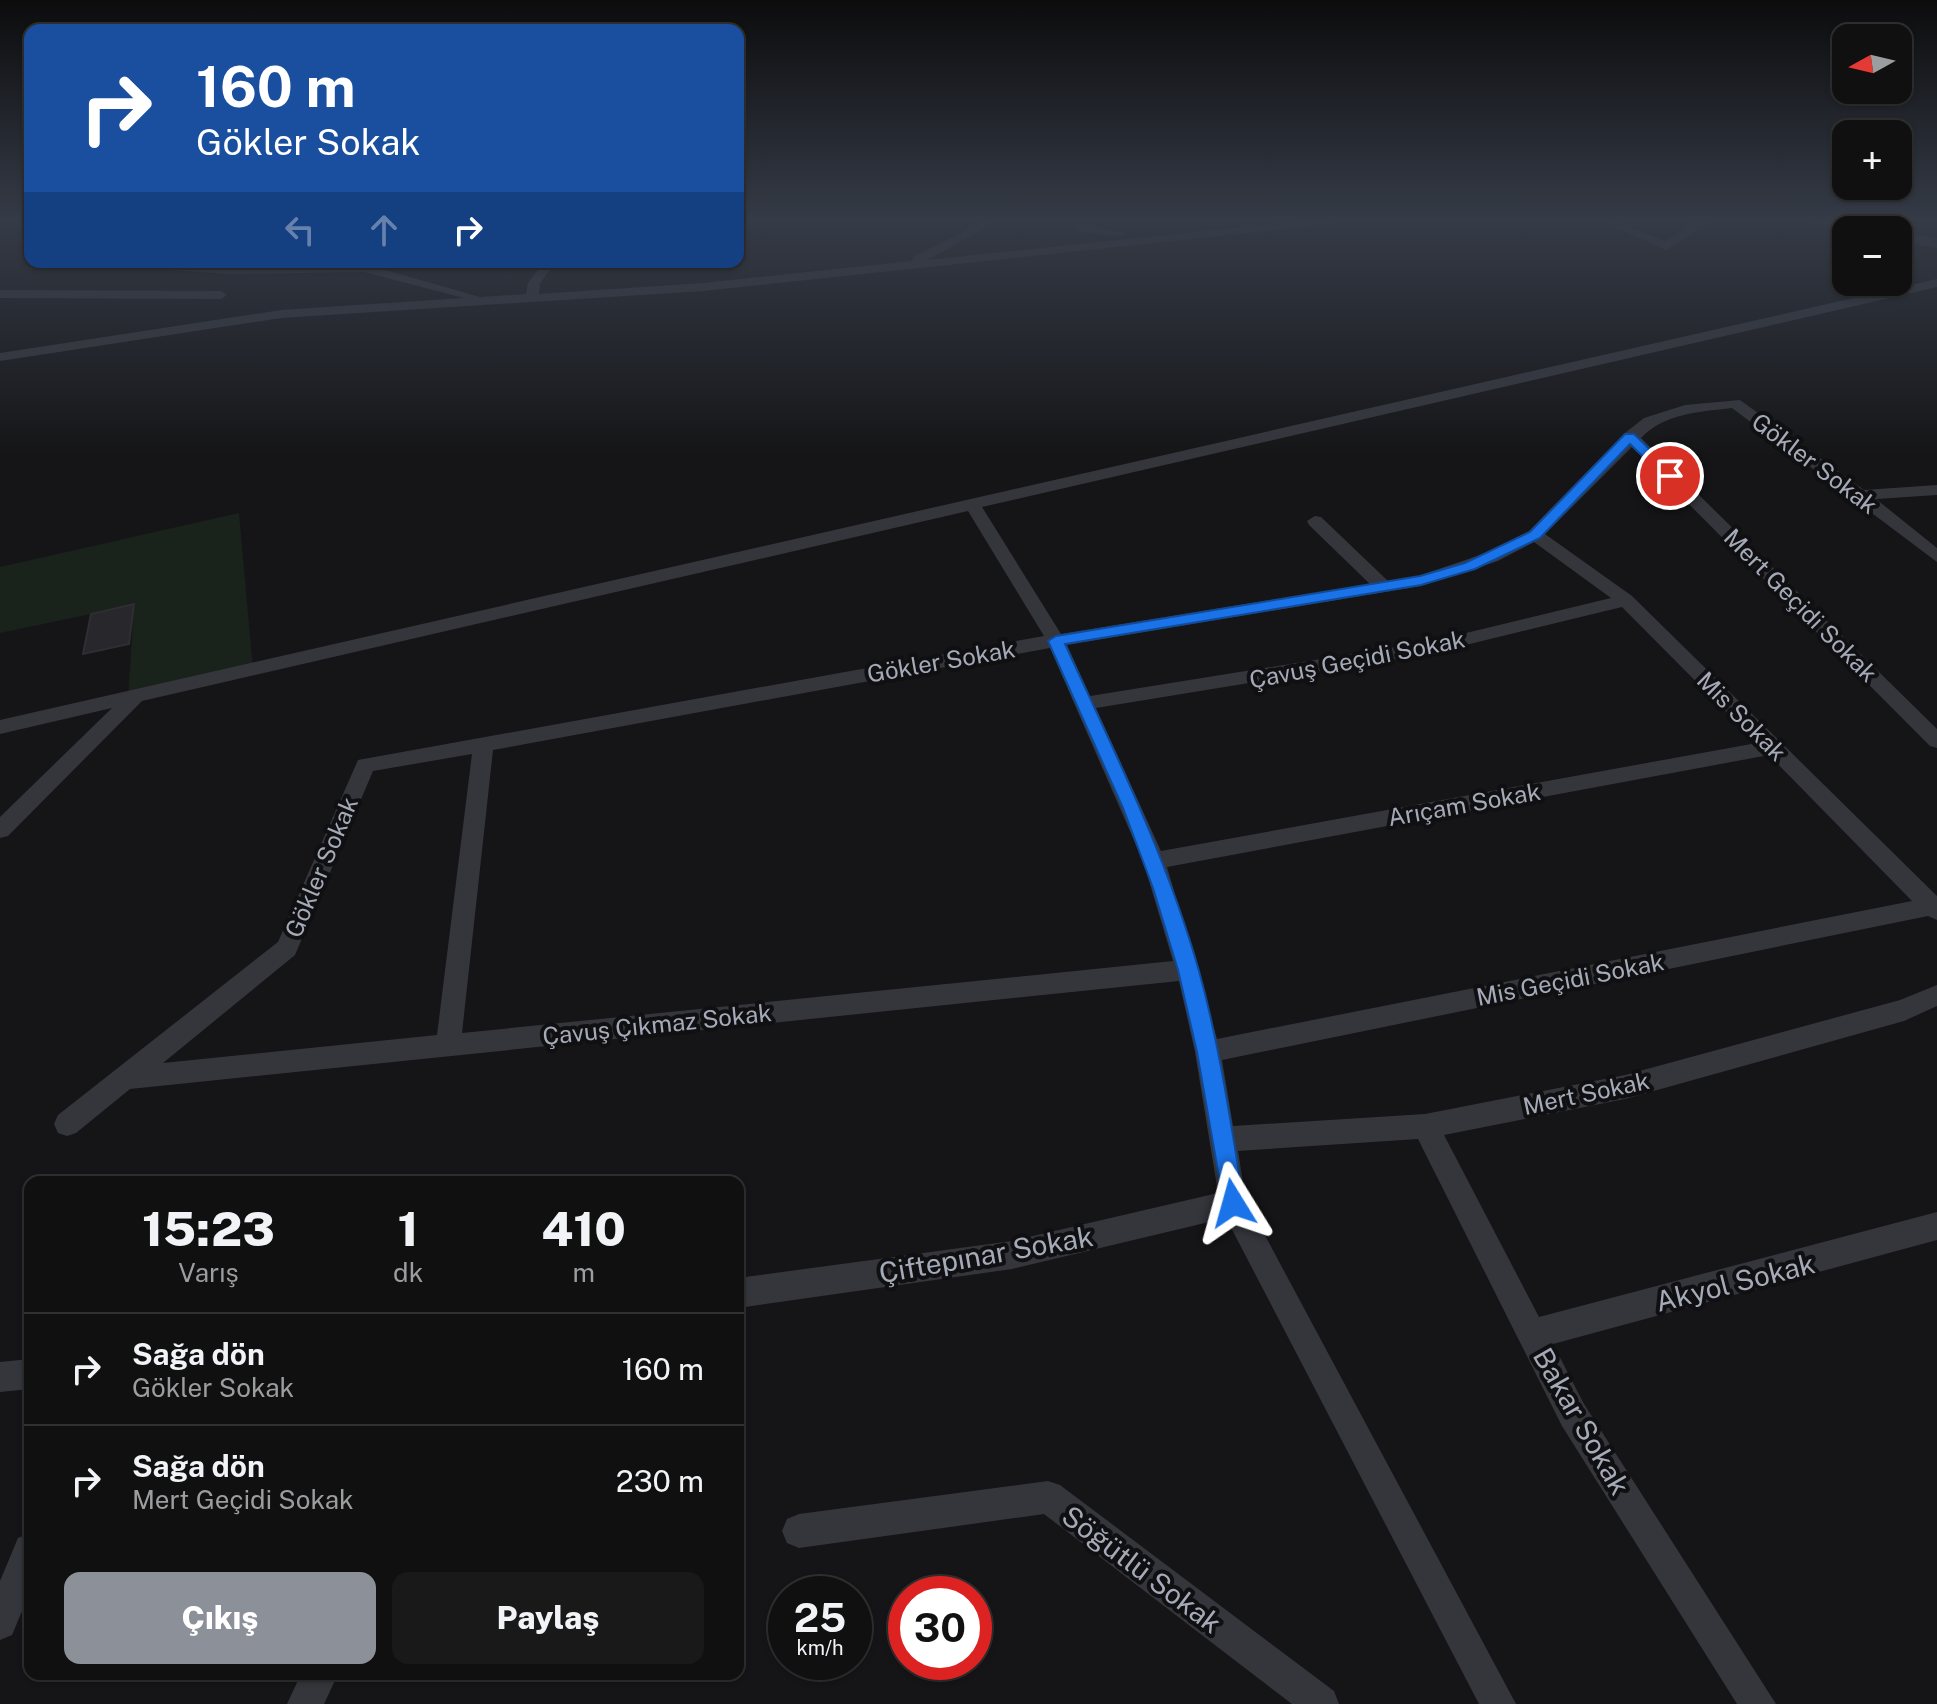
<!DOCTYPE html>
<html lang="tr">
<meta charset="utf-8">
<style>
:root{--surface:#101011;--page:#19191a;--text:#f1f3f6;--muted:#9c9d9f;--line:#303031;--accent:#8c9099}
body{margin:0;font-family:"Public Sans",sans-serif;background:var(--page);color:var(--text);height:100vh;display:flex;flex-direction:column;font-size:30px;white-space:nowrap}
*{box-sizing:border-box;margin:0}
p{font-size:26px;color:var(--muted)}
.icon{flex:none;width:44px;height:44px;fill:none;stroke:currentColor;stroke-width:2;stroke-linecap:round;stroke-linejoin:round}
.map{position:relative;flex:1;overflow:hidden}
.drawer{position:absolute;left:24px;top:1176px;width:720px;height:504px;display:flex;flex-direction:column;background:var(--surface);border-radius:16px;box-shadow:0 2px 6px #0004,0 0 0 2px var(--line)}
.drawer>*{flex:none}
.banner{position:absolute;left:24px;top:24px;width:720px;height:244px;border-radius:16px;box-shadow:0 2px 6px #0004,0 0 0 2px var(--line);background:#1a4fa0;color:#fff;overflow:hidden}
.needle{width:52px;rotate:262deg}
.fabs{position:absolute;left:1832px;top:24px;display:grid;gap:16px}
.fabs a{display:grid;place-items:center;width:80px;height:80px;border-radius:16px;background:var(--surface);box-shadow:0 2px 6px #0004,0 0 0 2px var(--line);font-size:40px}
.speed{position:absolute;left:768px;top:1576px;display:flex;gap:16px;font-size:40px;font-weight:700;text-align:center}
.speed>*{display:grid;place-content:center;width:104px;height:104px;border-radius:50%;background:var(--surface);box-shadow:0 2px 6px #0004,0 0 0 2px var(--line);line-height:1}
.speed small{font-size:20px;font-weight:400}
.speed .limit{border:12px solid #d22;background:#fff;color:#111}
.pin{position:absolute;display:grid;place-items:center;width:68px;height:68px;color:#fff;margin:-34px;border:4px solid #fff;border-radius:50%;box-shadow:0 2px 8px #0007}
.me{position:absolute;width:88px;margin:-44px;rotate:352deg;stroke-linejoin:round;filter:drop-shadow(0 0 6px #0008)}
.turn{display:flex;align-items:center;gap:28px;height:168px;padding:0 40px;font-size:36px}
.turn .icon{width:104px;height:104px;stroke-width:2.5}
.turn b{display:block;font-size:56px;line-height:68px}
.lanes{display:flex;align-items:center;height:76px;padding:0 40px;background:#0003;justify-content:center;gap:40px;direction:ltr}
.lanes .off{opacity:.35}
.eta{display:flex;justify-content:space-evenly;align-items:center;height:136px;text-align:center}
.eta b{font-size:48px;font-weight:800;line-height:56px}
.primary-button{display:flex;gap:16px;margin-top:auto;padding:16px 40px}
.primary-button a{flex:1;height:92px;border-radius:16px;background:var(--accent);color:#fff;font-size:32px;font-weight:800;line-height:92px;text-align:center}
.primary-button a+a{background:var(--page);color:var(--text)}
ul{padding:0;list-style:none}
li{display:flex;align-items:center;gap:24px;height:112px;padding:0 40px;border-top:2px solid var(--line)}
li div{flex:1}
li b{display:block;font-size:30px}
li em{font-style:normal}
.map>svg:first-child{display:block}
.green{fill:#1a221c}
.building{fill:#28272b;stroke:#2f2e33;stroke-width:2}
.lines{fill:none;stroke-linecap:round;stroke-linejoin:round}
.minor{fill:#35363c;fill-rule:evenodd}
.tertiary{fill:#35363c;fill-rule:evenodd}
.route{fill:#1a73e8;stroke:#114b97;stroke-width:2}
.labels{text-anchor:middle;dominant-baseline:central;stroke-width:8;stroke-linejoin:round;paint-order:stroke}
.street-label{font-size:24px;fill:#a5aab8;stroke:#101012}
.near-street-label{font-size:28px;fill:#a5aab8;stroke:#101012}
</style>
<div class="map">
<svg width="1937" height="1704" viewBox="0 0 1937 1704">
<rect width="100%" height="100%" fill="#151517"/>
<!-- green -->
<path class="green" d="M 239,513 L 253,670 L 128,699 L 134,605 L 0,633 L 0,567 Z"/>
<!-- building -->
<path class="building" d="M 134,604 L 129,644 L 83,654 L 91,614 Z"/>
<g class="lines">
<!-- minor -->
<path class="minor" d="M 986,220 L 1000,220 L 927,260 L 1310,220 L 1347,220 L 1341,223 L 703,291 L 281,318 L 0,361 L 0,353 L 281,310 L 464,298 L 364,272 L 229,274 L 113,266 L 107,262 L 229,266 L 364,264 L 480,297 L 526,294 L 528,283 L 544,262 L 556,262 L 540,283 L 539,294 L 703,283 L 912,261 L 913,257 Z
M 1598,220 L 1614,220 L 1665,241 L 1700,220 L 1714,220 L 1666,250 Z
M 1081,225 L 1126,233 L 1120,237 L 1077,231 L 1075,229 Z
M 1937,279 L 1937,287 L 982,507 L 1061,634 L 1370,584 L 1309,525 L 1307,521 L 1315,516 L 1321,517 L 1388,581 L 1418,576 L 1486,553 L 1529,531 L 1625,433 L 1644,418 L 1685,405 L 1740,400 L 1864,490 L 1937,485 L 1937,495 L 1876,499 L 1937,548 L 1937,562 L 1732,408 C 1699,412 1665,413 1641,438 L 1937,729 L 1937,748 L 1930,746 L 1632,447 L 1545,534 L 1632,596 L 1937,896 L 1937,920 L 1928,916 L 1222,1060 L 1233,1126 L 1425,1114 L 1625,1075 L 1900,1000 L 1937,985 L 1937,1006 L 1904,1021 L 1625,1099 L 1444,1135 L 1539,1317 L 1937,1212 L 1937,1240 L 1553,1344 L 1584,1404 L 1776,1704 L 1737,1704 L 1562,1426 L 1418,1139 L 1238,1151 L 1246,1200 L 1516,1704 L 1479,1704 L 1226,1218 L 1012,1269 L 738,1308 L 738,1278 L 1012,1241 L 1218,1193 L 1195,1052 L 1179,981 L 130,1089 L 76,1133 L 67,1136 L 58,1133 L 54,1124 L 58,1115 L 278,942 L 358,760 L 1044,636 L 968,511 L 142,701 L 8,836 L 0,838 L 0,817 L 112,708 L 0,734 L 0,720 ZM 1534,542 L 1611,598 L 1433,641 L 1090,696 L 1067,645 L 1421,586 L 1498,561 ZM 1622,607 L 1757,743 L 1161,851 L 1096,708 L 1433,653 ZM 1050,648 L 1143,861 L 1173,961 L 462,1033 L 493,750 ZM 472,754 L 437,1035 L 163,1063 L 295,955 L 373,771 ZM 1769,755 L 1912,901 L 1217,1039 L 1167,867 Z
M 0,290 L 221,291 L 227,295 L 221,299 L 0,298 Z
M 30,1359 L 30,1389 L 0,1392 L 0,1362 Z
M 1048,1481 L 1060,1485 L 1334,1691 L 1339,1704 L 1292,1704 L 1044,1514 L 799,1548 L 787,1543 L 782,1531 L 787,1519 L 799,1514 Z
M 30,1533 L 30,1592 L 12,1635 L 0,1640 L 0,1581 L 18,1538 Z
M 301,1674 L 338,1674 L 324,1704 L 287,1704 Z"/>
<!-- tertiary -->
<path class="tertiary" d="M 1798,220 L 1829,220 L 1869,230 L 1846,232 Z
M 1898,231 L 1937,238 L 1937,248 L 1898,241 Z"/>
</g>
<!-- sky -->
<linearGradient id="sky" x2="0" y2="1"><stop stop-color="#0c0c0d"/><stop offset="0.48" stop-color="#353b47"/><stop offset="1" stop-color="#353b47" stop-opacity="0"/></linearGradient>
<rect width="1937" height="458" fill="url(#sky)"/>
<!-- route -->
<path class="route" d="M 1625,434 L 1634,434 L 1674,473 L 1674,478 L 1665,478 L 1630,444 L 1540,538 L 1475,569 L 1421,585 L 1065,644 C 1114,751 1167,857 1199,971 C 1220,1047 1231,1125 1244,1203 L 1241,1211 L 1233,1215 L 1225,1211 L 1197,1052 L 1178,970 L 1153,888 L 1123,808 L 1048,641 L 1056,636 L 1420,576 L 1465,563 L 1530,532 Z"/>
<g class="labels">
<!-- street labels -->
<g class="street-label">
<text transform="translate(1815 463) rotate(37)">Gökler Sokak</text>
<text transform="translate(1801 605) rotate(45)">Mert Geçidi Sokak</text>
<text transform="translate(1357 659) rotate(-11)">Çavuş Geçidi Sokak</text>
<text transform="translate(941 661) rotate(-10)">Gökler Sokak</text>
<text transform="translate(1742 716) rotate(45)">Mis Sokak</text>
<text transform="translate(1464 804) rotate(-10)">Arıçam Sokak</text>
<text transform="translate(321 867) rotate(-67)">Gökler Sokak</text>
<text transform="translate(1570 979) rotate(-11)">Mis Geçidi Sokak</text>
<text transform="translate(657 1024) rotate(-6)">Çavuş Çıkmaz Sokak</text>
<text transform="translate(1586 1093) rotate(-12)">Mert Sokak</text>
</g>
<!-- near-street labels -->
<g class="near-street-label">
<text transform="translate(986 1254) rotate(-10)">Çiftepınar Sokak</text>
<text transform="translate(1735 1282) rotate(-14)">Akyol Sokak</text>
<text transform="translate(1582 1421) rotate(60)">Bakar Sokak</text>
<text transform="translate(1142 1569) rotate(37)">Söğütlü Sokak</text>
</g>
</g>
</svg>
<div class="fabs">
<a><svg class="needle" viewBox="-14 -14 28 28"><path d="M0-13l5 13h-10z" fill="#e53935"/><path d="M0 13l5-13h-10z" fill="#9c9d9f"/></svg></a>
<a>+</a>
<a>−</a>
</div>
<div class="speed"><div>25<small>km/h</small></div><div class="limit">30</div></div>
<div class="pin" style="left:1670px;top:476px;background:#d93025"><svg class="icon" aria-label="arrive" viewBox="0 0 24 24"><path d="M6 21V4h12l-3 4 3 4H6"/></svg></div>
<svg class="me" style="left:1233px;top:1203px" viewBox="-20 -20 40 40"><path d="M0-17L14 15 0 8-14 15z" fill="#1a73e8" stroke="#fff" stroke-width="4"/></svg>
<div class="banner">
<div class="turn"><svg class="icon" aria-label="right" viewBox="0 0 24 24"><path d="M7 20v-9h11M14 6l5 5-5 5"/></svg><div><b>160 m</b>Gökler Sokak</div></div>
<div class="lanes"><svg class="icon off" aria-label="left" viewBox="0 0 24 24"><path d="M17 20v-9H6M10 6l-5 5 5 5"/></svg><svg class="icon off" aria-label="ahead" viewBox="0 0 24 24"><path d="M12 20V5M6 11l6-6 6 6"/></svg><svg class="icon" aria-label="right" viewBox="0 0 24 24"><path d="M7 20v-9h11M14 6l5 5-5 5"/></svg></div>
</div>
<section class="drawer">
<div class="eta">
<div><b>15:23</b><p>Varış</p></div>
<div><b>1</b><p>dk</p></div>
<div><b>410</b><p>m</p></div>
</div>
<ul>
<li><svg class="icon" aria-label="right" viewBox="0 0 24 24"><path d="M7 20v-9h11M14 6l5 5-5 5"/></svg><div><b>Sağa dön</b><p>Gökler Sokak</p></div><em>160 m</em></li>
<li><svg class="icon" aria-label="right" viewBox="0 0 24 24"><path d="M7 20v-9h11M14 6l5 5-5 5"/></svg><div><b>Sağa dön</b><p>Mert Geçidi Sokak</p></div><em>230 m</em></li>
</ul>
<div class="primary-button"><a>Çıkış</a><a>Paylaş</a></div>
</section>
</div>
